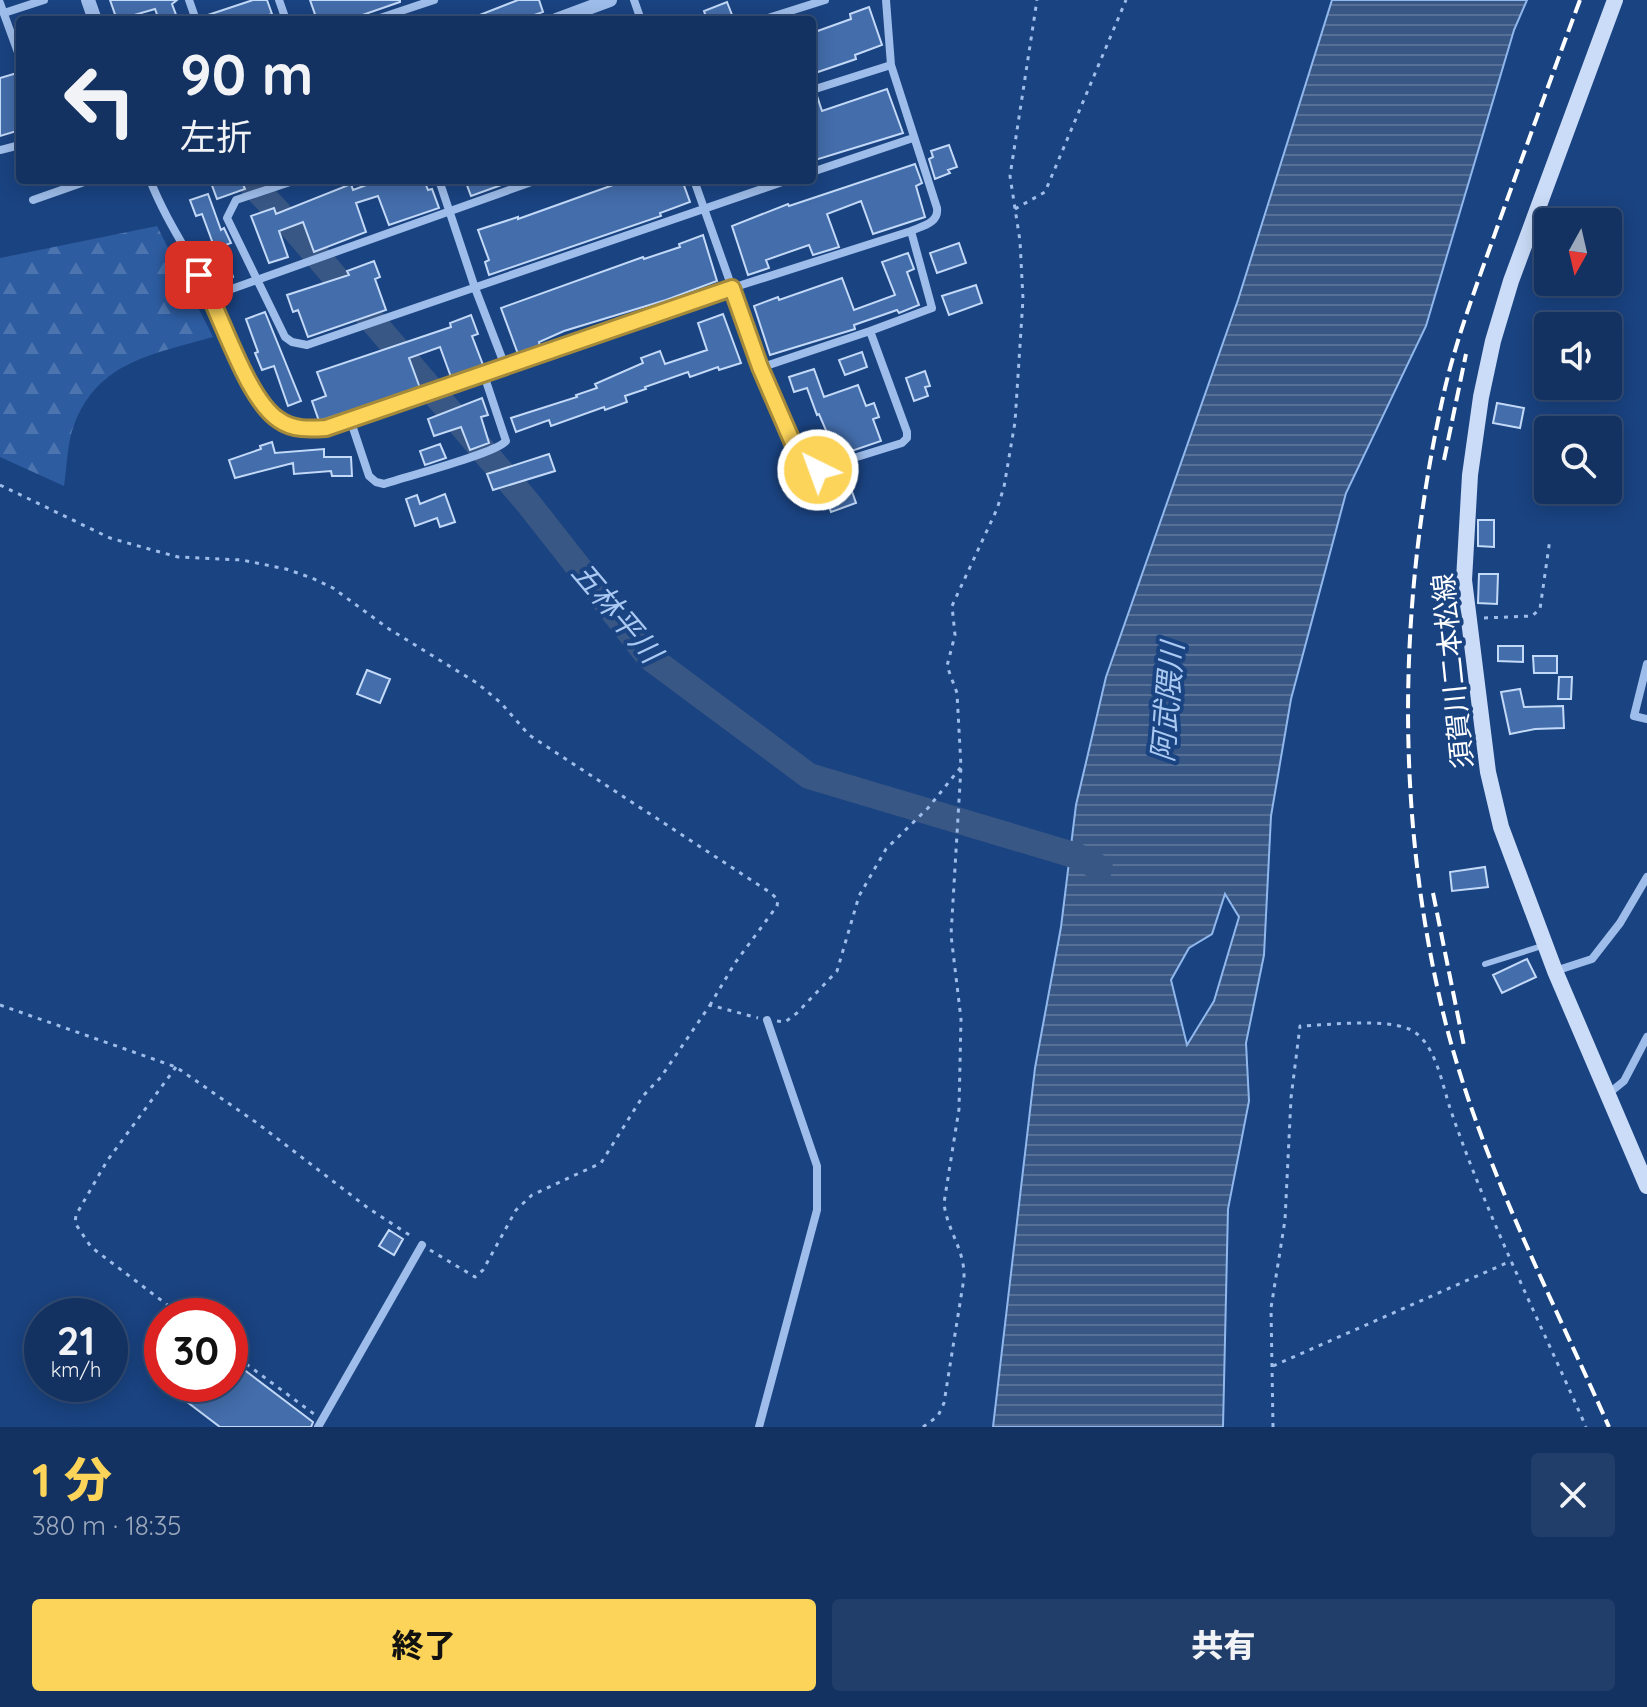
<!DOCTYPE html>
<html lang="ja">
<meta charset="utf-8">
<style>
:root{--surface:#143261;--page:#213e6a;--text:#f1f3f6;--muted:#9daabd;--line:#334d76;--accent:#fcd45a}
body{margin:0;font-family:Quicksand,"Noto Sans JP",sans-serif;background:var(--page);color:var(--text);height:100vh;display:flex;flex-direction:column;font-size:30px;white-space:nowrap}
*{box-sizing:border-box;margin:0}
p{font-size:26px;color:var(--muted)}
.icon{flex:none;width:44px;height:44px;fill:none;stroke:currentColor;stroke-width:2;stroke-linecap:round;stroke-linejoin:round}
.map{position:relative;height:1427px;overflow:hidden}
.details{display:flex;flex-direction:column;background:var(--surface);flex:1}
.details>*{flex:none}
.top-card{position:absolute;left:16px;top:16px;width:800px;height:168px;border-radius:8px;box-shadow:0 4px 20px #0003,0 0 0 2px var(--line);background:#143261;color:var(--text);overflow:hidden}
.needle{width:52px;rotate:188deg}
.buttons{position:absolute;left:1534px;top:208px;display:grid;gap:16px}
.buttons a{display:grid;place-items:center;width:88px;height:88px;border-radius:8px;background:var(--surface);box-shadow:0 4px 20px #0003,0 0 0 2px var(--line);font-size:40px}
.speed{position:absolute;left:24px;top:1298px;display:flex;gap:16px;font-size:40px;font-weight:700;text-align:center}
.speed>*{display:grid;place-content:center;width:104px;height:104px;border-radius:50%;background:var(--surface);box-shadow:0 4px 20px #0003,0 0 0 2px var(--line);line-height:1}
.speed small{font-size:20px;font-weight:400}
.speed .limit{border:12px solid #d22;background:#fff;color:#111}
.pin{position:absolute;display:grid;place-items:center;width:68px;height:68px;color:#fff;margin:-34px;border-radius:16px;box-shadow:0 4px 12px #0006}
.me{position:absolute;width:88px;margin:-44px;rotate:318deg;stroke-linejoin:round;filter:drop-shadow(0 0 6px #0008)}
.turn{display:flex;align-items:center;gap:28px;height:168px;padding:0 32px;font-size:36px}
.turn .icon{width:104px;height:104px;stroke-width:2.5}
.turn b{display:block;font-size:56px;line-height:68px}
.round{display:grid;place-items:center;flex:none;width:84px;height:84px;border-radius:8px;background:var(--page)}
.overview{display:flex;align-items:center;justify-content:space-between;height:136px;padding:0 32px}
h1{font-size:48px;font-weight:800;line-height:60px;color:var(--accent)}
.cta{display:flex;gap:16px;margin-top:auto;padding:16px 32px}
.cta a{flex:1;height:92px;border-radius:8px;background:var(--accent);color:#111;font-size:32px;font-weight:800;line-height:92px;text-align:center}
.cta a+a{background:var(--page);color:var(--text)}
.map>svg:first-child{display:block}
.forest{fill:url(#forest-firs)}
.water{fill:url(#water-rules);stroke:#91b8ed;stroke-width:2;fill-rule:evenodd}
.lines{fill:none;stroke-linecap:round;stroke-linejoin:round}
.river{stroke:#395785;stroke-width:26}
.building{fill:#436dab;stroke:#c3d9f8;stroke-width:2}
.path{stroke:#9ebdea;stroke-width:3;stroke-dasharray:4 6;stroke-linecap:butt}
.service{stroke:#9ebdea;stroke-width:6}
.minor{stroke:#9ebdea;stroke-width:8}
.tertiary{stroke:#9ebdea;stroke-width:14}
.secondary{stroke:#cadcf8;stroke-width:16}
.rail{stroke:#fff;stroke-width:4;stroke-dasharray:14 6;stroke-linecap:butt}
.route-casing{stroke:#a48a3a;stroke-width:20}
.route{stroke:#fcd45a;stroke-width:14}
.labels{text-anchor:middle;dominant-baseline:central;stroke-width:8;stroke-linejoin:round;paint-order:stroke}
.street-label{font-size:28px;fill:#fff;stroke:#1a4381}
.water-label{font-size:30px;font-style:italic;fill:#a9c8f2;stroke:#1a4381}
</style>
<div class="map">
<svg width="1647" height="1427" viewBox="0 0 1647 1427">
<defs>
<pattern id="forest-firs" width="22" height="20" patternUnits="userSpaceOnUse" patternTransform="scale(2)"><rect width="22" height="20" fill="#2d5ca0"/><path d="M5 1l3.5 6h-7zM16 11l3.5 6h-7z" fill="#4c74ae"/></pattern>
<pattern id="water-rules" width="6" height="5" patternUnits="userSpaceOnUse" patternTransform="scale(2)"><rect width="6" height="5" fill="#395785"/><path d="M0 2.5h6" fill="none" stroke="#577097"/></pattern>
</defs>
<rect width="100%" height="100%" fill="#1a4381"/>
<!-- forest -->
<path class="forest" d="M 157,226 L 213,337 C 154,354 98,361 74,425 C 67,443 67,467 64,486 L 0,457 L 0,258 Z"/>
<!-- water -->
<path class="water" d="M 1332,0 L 1527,0 L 1514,30 L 1426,326 L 1346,493 L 1291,699 L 1271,816 L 1264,955 L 1246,1043 L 1249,1101 L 1228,1209 L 1223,1427 L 993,1427 L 1035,1068 L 1061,927 L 1076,805 L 1106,677 L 1238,300 ZM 1225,894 L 1239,917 L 1214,1001 L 1187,1045 L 1171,980 L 1189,948 L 1212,934 Z"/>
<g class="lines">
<!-- river -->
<path class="river" d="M 248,180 L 295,230 L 528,503 L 649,657 L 809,776 L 1077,856 L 1100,868"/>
</g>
<!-- building -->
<path class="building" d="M 110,0 L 177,0 L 172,4 L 178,20 L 159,20 L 155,9 L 117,20 Z
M 253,0 L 267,0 L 272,14 L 253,20 L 203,20 L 202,17 Z
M 310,0 L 400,0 L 400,2 L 348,20 L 317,20 Z
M 518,0 L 539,0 L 543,12 L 520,20 L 467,20 Z
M 727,2 L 734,20 L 707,20 L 704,11 Z
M 869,7 L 882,45 L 855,55 L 856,59 L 812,74 L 812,33 L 851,19 L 850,14 Z
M 17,73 L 20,83 L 20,130 L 0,136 L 0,78 Z
M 887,89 L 903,133 L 812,161 L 812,97 L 817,96 L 822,111 Z
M 949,145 L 957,167 L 948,170 L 950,173 L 935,179 L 929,159 L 933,157 L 931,151 Z
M 915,164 L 922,183 L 916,186 L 925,217 L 873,234 L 861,201 L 827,214 L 839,247 L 813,255 L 809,245 L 766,260 L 769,268 L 748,275 L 732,226 L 788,204 L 789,206 Z
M 210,180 L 241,180 L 245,189 L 217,199 Z
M 380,180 L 424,180 L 428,190 L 432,189 L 439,208 L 389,225 L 378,196 L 356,203 L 366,232 L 314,252 L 303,222 L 279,231 L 288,257 L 269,263 L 251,216 L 274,208 L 276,214 L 351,184 L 353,190 Z
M 465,180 L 515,180 L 471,196 Z
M 627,180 L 682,180 L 690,202 L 660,213 L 661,216 L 489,275 L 485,262 L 489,260 L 478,230 L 518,217 L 518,219 Z
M 208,194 L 221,230 L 224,228 L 231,243 L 215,249 L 202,214 L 196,216 L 190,200 Z
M 703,235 L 717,281 L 666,300 L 564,331 L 539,342 L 540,347 L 518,354 L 501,308 L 643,257 L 644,259 L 680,247 L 679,244 Z
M 959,243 L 966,263 L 937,273 L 930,253 Z
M 224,251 L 233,277 L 216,283 L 207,257 Z
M 908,253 L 914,269 L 907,272 L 919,305 L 899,313 L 897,310 L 854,325 L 855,329 L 770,355 L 754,306 L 778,297 L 779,300 L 842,278 L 854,310 L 895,295 L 882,262 Z
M 374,261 L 380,277 L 375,279 L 386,310 L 308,337 L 298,310 L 293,312 L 287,295 L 349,275 L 347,271 Z
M 976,285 L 982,303 L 949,315 L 942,296 Z
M 265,312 L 301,401 L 288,406 L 274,366 L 262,370 L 255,353 L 258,352 L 246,319 Z
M 723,314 L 741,363 L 719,370 L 718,367 L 690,377 L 688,372 L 645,387 L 646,389 L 625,396 L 627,402 L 605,410 L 604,407 L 551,426 L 549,420 L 516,432 L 511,418 L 577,397 L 576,395 L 597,388 L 595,384 L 643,363 L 641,358 L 660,351 L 665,364 L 707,350 L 698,323 Z
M 471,315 L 478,334 L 472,336 L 483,365 L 451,377 L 440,347 L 409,358 L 420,388 L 319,421 L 312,401 L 326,396 L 317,372 L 451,327 L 450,323 Z
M 862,352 L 867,367 L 845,375 L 839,360 Z
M 814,369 L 824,397 L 858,385 L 866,406 L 874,403 L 879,417 L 873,419 L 881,441 L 837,456 L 819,414 L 817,415 L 807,388 L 794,392 L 789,377 Z
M 925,371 L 930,386 L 925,387 L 928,396 L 914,401 L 906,378 Z
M 482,398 L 488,415 L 481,417 L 489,443 L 470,450 L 461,427 L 434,436 L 428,419 Z
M 1497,403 L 1524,408 L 1520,428 L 1493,423 Z
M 272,442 L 275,453 L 324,449 L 324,457 L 351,457 L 352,476 L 332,476 L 331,471 L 294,474 L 293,463 L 235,478 L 229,460 L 261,449 L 260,446 Z
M 440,444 L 446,458 L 425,465 L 420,451 Z
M 549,454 L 555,471 L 493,490 L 487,474 Z
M 849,483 L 856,503 L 831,512 L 824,492 Z
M 445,494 L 455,522 L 440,527 L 437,518 L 415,526 L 406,499 L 417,495 L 420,504 Z
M 1478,520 L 1494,520 L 1494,547 L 1478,546 Z
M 1479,574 L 1498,574 L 1497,604 L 1478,603 Z
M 1498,646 L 1523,646 L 1523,662 L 1498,661 Z
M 1533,656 L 1557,656 L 1557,673 L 1534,673 Z
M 367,670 L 390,679 L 380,703 L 357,694 Z
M 1559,677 L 1572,677 L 1571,699 L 1558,699 Z
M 1520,689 L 1524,707 L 1563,706 L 1564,728 L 1535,729 L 1510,734 L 1501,692 Z
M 1485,867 L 1488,887 L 1452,891 L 1450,872 Z
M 1527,959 L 1536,977 L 1502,993 L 1493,975 Z
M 389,1230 L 403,1239 L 394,1255 L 379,1246 Z
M 230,1359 L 313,1422 L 311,1427 L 220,1427 L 178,1395 L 186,1384 L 230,1384 Z"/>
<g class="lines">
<!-- path -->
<path class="path" d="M 1015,209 L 1045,192 L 1126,0
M 0,485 L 110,538 L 149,549 L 178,557 L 242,560 L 286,569 L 312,578 L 333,588 L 389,629 L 477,683 L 501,703 L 529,735 L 771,893 L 778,900 L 777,906 L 735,963 L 710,1005
M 1484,618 L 1532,616 L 1540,609 L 1550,539
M 0,1005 L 176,1067 L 257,1123 L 368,1208 L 414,1238
M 777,1021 L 785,1022 L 797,1013 L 837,971 L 859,896 L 886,849 L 928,808 L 961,767
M 176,1067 L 107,1161 L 76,1215 L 75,1223 L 91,1247 L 182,1316
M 430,1250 L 475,1277 L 483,1270 L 516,1210 L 532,1195 L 601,1163 L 643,1096 L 661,1077 L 710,1005 L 758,1018
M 230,1352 L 314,1414
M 1273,1366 L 1511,1261
M 923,1427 L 938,1416 L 944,1403 L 964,1278 C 965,1249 947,1231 944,1203 L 959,1109 L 961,1019 L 951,935 L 961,767 L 957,693 L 947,666 L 955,635 L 952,606 L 997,509 L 1004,487 L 1015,422 L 1023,299 L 1020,241 L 1010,176 L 1037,0
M 1273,1427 L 1271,1308 L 1285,1220 L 1291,1098 L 1300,1026 C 1330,1025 1382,1018 1409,1029 C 1435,1040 1442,1084 1450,1108 C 1487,1217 1540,1322 1586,1427"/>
<!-- service -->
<path class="service" d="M 1485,964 L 1542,946"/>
<!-- minor -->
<path class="minor" d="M 189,0 L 196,20
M 279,0 L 286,20
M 634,0 L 641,20
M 0,3 L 20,58
M 4,13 L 44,0
M 374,20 L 434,0
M 762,20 L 825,0
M 812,90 L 891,65
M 0,150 L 20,145
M 812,172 L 913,138
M 150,180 C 166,221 191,256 211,295 C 229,330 241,384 269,412 C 285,429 305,429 326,428 L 732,288 L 911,231 C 922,226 939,223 937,208 L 891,65 L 886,0
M 296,180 L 236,200 L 227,218 L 285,337 L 292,342 L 307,345 L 788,180
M 439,180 L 475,288 L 505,366
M 694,180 L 760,367 L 799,457 L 815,470 L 902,443 L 907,438 L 907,432 L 870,331 L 932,308 L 911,231
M 33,200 L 90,180
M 212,296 L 537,180
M 760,368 L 870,331
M 350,419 L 369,476 L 376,482 L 384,484 C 405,477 497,453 506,441 L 484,375
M 1647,664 L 1634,716 L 1647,719
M 1555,971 L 1592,959 L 1620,923 L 1647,877
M 1608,1094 L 1624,1081 L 1647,1037
M 318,1427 L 422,1245
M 759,1427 L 817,1210 L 817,1166 L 767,1020"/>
<!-- tertiary -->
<path class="tertiary" d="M 88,0 L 95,20
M 556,20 L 610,0"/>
<!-- secondary -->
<path class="secondary" d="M 1615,0 L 1511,281 L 1493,341 L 1481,397 L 1470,475 L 1464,580 L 1488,772 L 1501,827 L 1555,971 L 1647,1186"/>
<!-- rail -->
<path class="rail" d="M 1580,0 C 1552,75 1525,150 1498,225 C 1479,279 1458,333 1445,388 C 1399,590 1394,802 1441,1004 C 1475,1151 1548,1289 1609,1427
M 1444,460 L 1466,354
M 1433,893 L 1464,1046"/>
</g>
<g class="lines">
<defs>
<path id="route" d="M 199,275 C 221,312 246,399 279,420 C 293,430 310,429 326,428 L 732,288 L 760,367 L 799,457 L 818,470"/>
</defs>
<!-- route casing -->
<use href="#route" class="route-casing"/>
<!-- route -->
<use href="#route" class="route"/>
</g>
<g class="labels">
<!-- street labels -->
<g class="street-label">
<text transform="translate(1452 671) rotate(-96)">須賀川二本松線</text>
</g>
<!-- water labels -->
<g class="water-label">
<text transform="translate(617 612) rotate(50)">五林平川</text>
<text transform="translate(1167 702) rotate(-85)">阿武隈川</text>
</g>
</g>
</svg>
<div class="buttons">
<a><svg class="needle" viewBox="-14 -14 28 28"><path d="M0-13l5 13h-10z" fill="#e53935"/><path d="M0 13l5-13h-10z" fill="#9daabd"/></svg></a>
<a><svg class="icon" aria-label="sound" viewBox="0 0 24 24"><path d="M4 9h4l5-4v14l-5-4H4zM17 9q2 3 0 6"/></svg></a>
<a><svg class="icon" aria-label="search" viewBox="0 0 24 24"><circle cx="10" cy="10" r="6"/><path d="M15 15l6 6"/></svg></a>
</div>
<div class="speed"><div>21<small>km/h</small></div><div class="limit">30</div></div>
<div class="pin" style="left:199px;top:275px;background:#d93025"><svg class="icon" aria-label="arrive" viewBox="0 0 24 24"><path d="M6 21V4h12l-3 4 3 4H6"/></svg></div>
<svg class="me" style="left:818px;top:470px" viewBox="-20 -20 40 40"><circle r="17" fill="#fcd45a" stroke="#fff" stroke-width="3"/><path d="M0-11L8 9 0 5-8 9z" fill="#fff"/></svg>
<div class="top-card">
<div class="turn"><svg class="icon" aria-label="left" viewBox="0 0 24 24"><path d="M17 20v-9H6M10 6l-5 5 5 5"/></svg><div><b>90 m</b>左折</div></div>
</div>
</div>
<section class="details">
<div class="overview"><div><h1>1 分</h1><p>380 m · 18:35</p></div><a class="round"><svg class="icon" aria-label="close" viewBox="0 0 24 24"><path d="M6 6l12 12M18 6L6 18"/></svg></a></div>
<div class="cta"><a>終了</a><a>共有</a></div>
</section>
